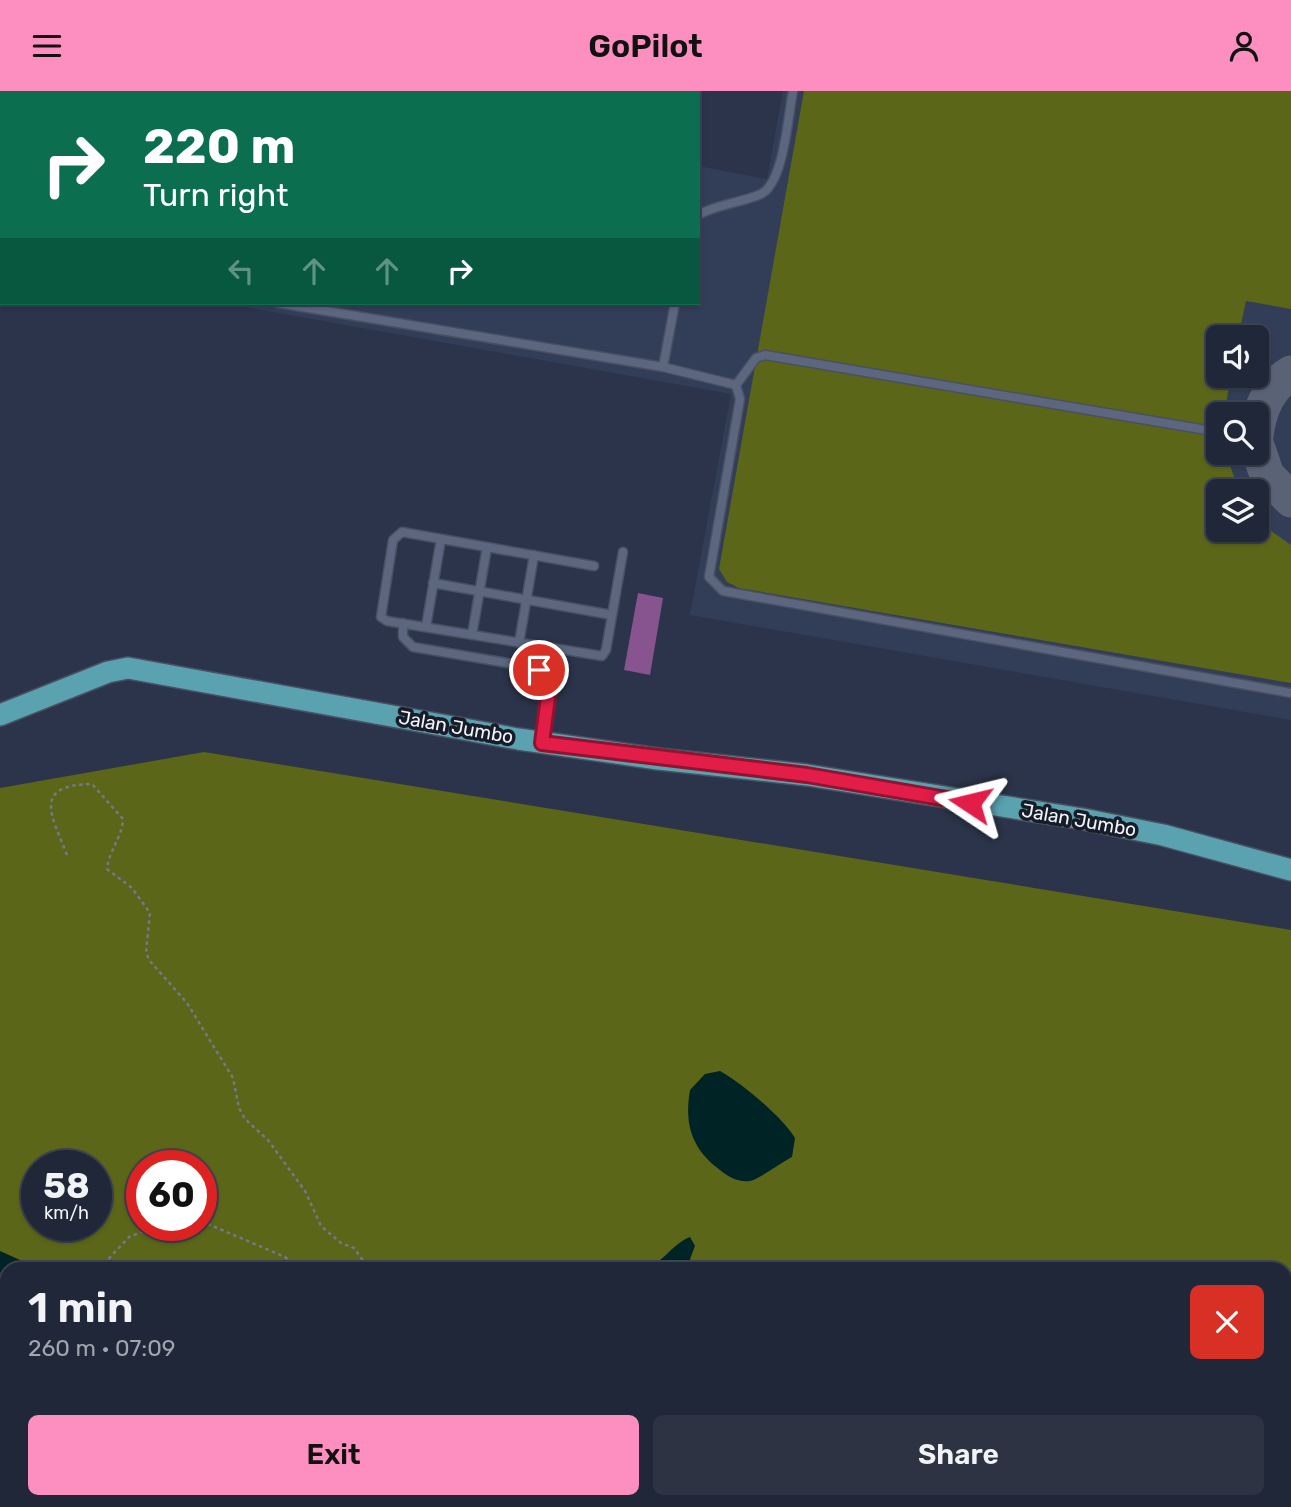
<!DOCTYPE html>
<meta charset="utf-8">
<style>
:root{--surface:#202738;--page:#2d3343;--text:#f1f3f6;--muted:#a2a5ae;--line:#3d4453;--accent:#fd8ec0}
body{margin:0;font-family:Rubik,sans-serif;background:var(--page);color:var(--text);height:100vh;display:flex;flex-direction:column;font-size:26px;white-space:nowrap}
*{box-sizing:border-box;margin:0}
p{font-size:23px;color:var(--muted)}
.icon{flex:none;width:38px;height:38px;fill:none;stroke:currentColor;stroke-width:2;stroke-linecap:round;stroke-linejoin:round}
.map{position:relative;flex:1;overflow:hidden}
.drawer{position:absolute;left:0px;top:1171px;width:1292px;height:247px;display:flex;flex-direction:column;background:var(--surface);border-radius:21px 21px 0 0;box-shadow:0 2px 5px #0004,0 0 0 2px var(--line)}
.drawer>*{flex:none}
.guide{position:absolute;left:0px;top:0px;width:700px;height:214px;box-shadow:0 2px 5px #0004,0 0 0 2px var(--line);background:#0b6e4f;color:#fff;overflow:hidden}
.buttons{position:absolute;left:1206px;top:234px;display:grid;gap:14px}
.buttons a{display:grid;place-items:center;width:63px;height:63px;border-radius:10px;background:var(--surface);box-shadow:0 2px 5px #0004,0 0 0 2px var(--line);font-size:35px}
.speed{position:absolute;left:21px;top:1059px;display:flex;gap:14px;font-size:35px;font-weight:700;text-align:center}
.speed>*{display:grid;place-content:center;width:91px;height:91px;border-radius:50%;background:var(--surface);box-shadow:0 2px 5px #0004,0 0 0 2px var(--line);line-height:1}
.speed small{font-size:18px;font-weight:400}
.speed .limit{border:10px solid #d22;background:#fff;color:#111}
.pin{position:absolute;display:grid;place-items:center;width:60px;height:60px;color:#fff;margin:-30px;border:4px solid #fff;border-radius:50%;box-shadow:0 2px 7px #0007}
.me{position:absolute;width:77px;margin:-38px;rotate:280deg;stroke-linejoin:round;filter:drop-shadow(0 0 5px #0008)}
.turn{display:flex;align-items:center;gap:24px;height:147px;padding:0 28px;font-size:32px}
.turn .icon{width:91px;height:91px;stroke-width:2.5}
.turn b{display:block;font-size:49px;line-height:60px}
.lanes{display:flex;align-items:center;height:66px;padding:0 28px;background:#0003;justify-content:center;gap:35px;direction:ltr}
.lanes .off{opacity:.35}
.round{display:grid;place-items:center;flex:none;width:74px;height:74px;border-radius:10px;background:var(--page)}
.head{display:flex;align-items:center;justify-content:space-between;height:119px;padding:0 28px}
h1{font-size:42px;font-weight:600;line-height:52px}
.primary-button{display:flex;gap:14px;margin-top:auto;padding:14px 28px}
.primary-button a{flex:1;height:80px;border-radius:10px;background:var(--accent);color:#111;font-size:28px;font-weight:600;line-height:80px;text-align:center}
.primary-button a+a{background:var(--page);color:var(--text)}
header{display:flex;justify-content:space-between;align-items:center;height:91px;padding:0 28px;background:var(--accent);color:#111;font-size:32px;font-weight:600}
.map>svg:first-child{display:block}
.built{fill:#323e58;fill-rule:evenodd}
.green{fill:#5b6619;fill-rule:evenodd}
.water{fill:#002426}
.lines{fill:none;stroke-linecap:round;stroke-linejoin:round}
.taxiway{stroke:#5a6275;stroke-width:35}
.building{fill:#87548f}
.lane-casing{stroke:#485061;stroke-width:11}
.street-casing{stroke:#485061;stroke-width:19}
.primary-casing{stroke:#485061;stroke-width:24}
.path{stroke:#72798a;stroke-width:2.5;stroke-dasharray:3.5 3.5;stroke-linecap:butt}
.lane{stroke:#5c677f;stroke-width:8}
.street{stroke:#5c677f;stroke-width:16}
.primary{stroke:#5aa2b0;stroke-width:21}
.route-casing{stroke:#92132f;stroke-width:18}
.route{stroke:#e11d48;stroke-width:12}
.labels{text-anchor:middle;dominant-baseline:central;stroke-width:7;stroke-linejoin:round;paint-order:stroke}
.street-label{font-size:19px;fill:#f0f4fd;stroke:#181c26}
</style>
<header><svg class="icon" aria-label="menu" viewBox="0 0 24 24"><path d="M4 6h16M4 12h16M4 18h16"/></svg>GoPilot<svg class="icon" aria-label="person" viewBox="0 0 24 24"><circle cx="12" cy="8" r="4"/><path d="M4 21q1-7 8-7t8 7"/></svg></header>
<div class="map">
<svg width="1291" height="1416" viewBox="0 0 1291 1416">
<rect width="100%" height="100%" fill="#2b344a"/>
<!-- built -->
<path class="built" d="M 42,0 L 299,0 L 308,2 L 40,2 Z
M 783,0 L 1291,0 L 1291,629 L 690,524 L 731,303 L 223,212 L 698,212 L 698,75 L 767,88 ZM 1218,247 L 1256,247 L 1256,285 L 1218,285 ZM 1218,324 L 1256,324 L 1256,362 L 1218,362 ZM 1218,401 L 1256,401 L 1256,439 L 1218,439 Z
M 0,2 L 2,2 L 2,137 L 0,137 Z"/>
<!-- green -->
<path class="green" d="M 804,0 L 1291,0 L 1291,218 L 1246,210 L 1238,247 L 1218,247 L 1218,285 L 1231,285 L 1224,324 L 1218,324 L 1218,362 L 1226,362 L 1239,401 L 1218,401 L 1218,439 L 1256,439 L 1257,430 L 1291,454 L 1291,592 L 739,497 L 727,491 L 719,478 Z
M 204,661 L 1291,839 L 1291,1333 L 1284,1331 L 1284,1178 L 7,1178 L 7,1410 L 516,1411 L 502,1416 L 0,1416 L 0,697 ZM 37,1074 L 96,1074 L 96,1134 L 37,1134 ZM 142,1074 L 201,1074 L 201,1134 L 142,1134 Z
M 842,1410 L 842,1416 L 642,1416 L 634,1411 Z"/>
<!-- water -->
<path class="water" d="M 720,980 C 742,992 782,1026 795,1047 L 792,1066 C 782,1071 759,1088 750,1090 C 739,1092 727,1085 720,1079 C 692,1058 684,1034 690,999 L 705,983 Z
M 690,1146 L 695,1155 L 690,1168 L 694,1178 L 642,1178 C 664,1173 670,1154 690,1146 Z
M 0,1160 L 40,1178 L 7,1178 L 7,1207 L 0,1203 Z
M 545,1173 L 595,1173 L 603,1178 L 521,1178 Z
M 422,1411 L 468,1411 L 466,1416 L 424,1416 Z"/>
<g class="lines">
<!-- taxiway -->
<path class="taxiway" d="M 1256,345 C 1259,319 1268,296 1291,282
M 1256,352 L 1267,384 L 1291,409"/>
</g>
<!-- building -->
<path class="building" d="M 638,502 L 663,507 L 650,584 L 624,579 Z"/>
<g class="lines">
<defs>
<path id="lane" d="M 0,57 L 2,58
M 698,124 C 717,113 741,112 761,103 C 784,92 788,24 793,0
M 278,212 L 663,276 L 736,294 L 740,308 L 709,486 L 723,500 L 1291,602
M 663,276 L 675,212
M 736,294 L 756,267 L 765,264 L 1218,341
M 594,475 L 402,441 L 393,449 L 381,526 L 387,530 L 602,565 L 606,559 L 623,461
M 433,492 L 612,524
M 403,532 L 403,546 L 413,556 L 531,576 L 546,583 L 550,591 L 542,651
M 426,536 L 441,448
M 472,544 L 487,456
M 519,552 L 534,464"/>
<path id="street" d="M 1050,1416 L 1051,1410
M 1180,1416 L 1182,1410"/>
<path id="primary" d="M 0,624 L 108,581 L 128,577 L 518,648 L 658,668 L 807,684 L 1083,728 L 1163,744 L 1291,779"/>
</defs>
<!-- lane casing -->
<use href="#lane" class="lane-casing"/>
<!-- street casing -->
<use href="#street" class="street-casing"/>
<!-- primary casing -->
<use href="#primary" class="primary-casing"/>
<!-- path -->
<path class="path" d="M 0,191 L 2,190
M 67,764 C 52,725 31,694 92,693 L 123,728 C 122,747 109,759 107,778 L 132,797 L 150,822 L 146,861 L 149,869 L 187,912 L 233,987 L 239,1017 L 245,1028 L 268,1049 L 305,1100 L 321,1135 L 341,1152 L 354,1157 L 369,1178
M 201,1130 L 285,1166 L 299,1178
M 99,1178 L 129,1146 L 160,1134
M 7,1304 L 7,1328
M 15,1410 L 15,1416"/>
<!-- lane -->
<use href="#lane" class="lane"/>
<!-- street -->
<use href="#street" class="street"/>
<!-- primary -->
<use href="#primary" class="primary"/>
</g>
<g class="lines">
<defs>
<path id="route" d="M 539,579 L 546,583 L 550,591 L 542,652 L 807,684 L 970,712"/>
</defs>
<!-- route casing -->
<use href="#route" class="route-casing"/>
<!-- route -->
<use href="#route" class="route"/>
</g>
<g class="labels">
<!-- street labels -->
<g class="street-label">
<text transform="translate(456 636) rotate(10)">Jalan Jumbo</text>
<text transform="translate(1079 729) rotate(10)">Jalan Jumbo</text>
</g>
</g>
</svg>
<div class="buttons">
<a><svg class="icon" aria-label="sound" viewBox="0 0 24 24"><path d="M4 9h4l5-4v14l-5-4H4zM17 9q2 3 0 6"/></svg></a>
<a><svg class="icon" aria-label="search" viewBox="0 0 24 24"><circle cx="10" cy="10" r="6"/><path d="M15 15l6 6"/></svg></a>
<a><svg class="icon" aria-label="layers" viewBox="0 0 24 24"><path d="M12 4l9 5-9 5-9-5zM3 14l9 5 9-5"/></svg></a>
</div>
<div class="speed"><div>58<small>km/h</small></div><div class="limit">60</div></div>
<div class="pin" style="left:539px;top:579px;background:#d93025"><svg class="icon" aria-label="arrive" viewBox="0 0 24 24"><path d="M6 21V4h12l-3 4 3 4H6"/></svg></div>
<svg class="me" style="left:970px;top:712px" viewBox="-20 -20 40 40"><path d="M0-17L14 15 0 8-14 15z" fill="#e11d48" stroke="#fff" stroke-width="4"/></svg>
<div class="guide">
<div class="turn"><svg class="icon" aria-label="right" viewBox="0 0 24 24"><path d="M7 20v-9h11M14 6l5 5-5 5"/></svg><div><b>220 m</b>Turn right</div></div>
<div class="lanes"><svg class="icon off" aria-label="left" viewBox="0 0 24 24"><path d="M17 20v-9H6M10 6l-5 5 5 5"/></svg><svg class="icon off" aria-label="ahead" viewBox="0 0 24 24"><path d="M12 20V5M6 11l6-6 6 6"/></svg><svg class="icon off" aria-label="ahead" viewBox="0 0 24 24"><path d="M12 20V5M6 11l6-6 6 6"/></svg><svg class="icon" aria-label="right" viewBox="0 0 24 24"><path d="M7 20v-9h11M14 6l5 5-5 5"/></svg></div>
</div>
<section class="drawer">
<div class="head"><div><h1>1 min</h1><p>260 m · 07:09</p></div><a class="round" style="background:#d93025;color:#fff"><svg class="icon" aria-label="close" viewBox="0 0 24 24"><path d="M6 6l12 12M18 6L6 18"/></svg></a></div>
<div class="primary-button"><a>Exit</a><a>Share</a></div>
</section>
</div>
